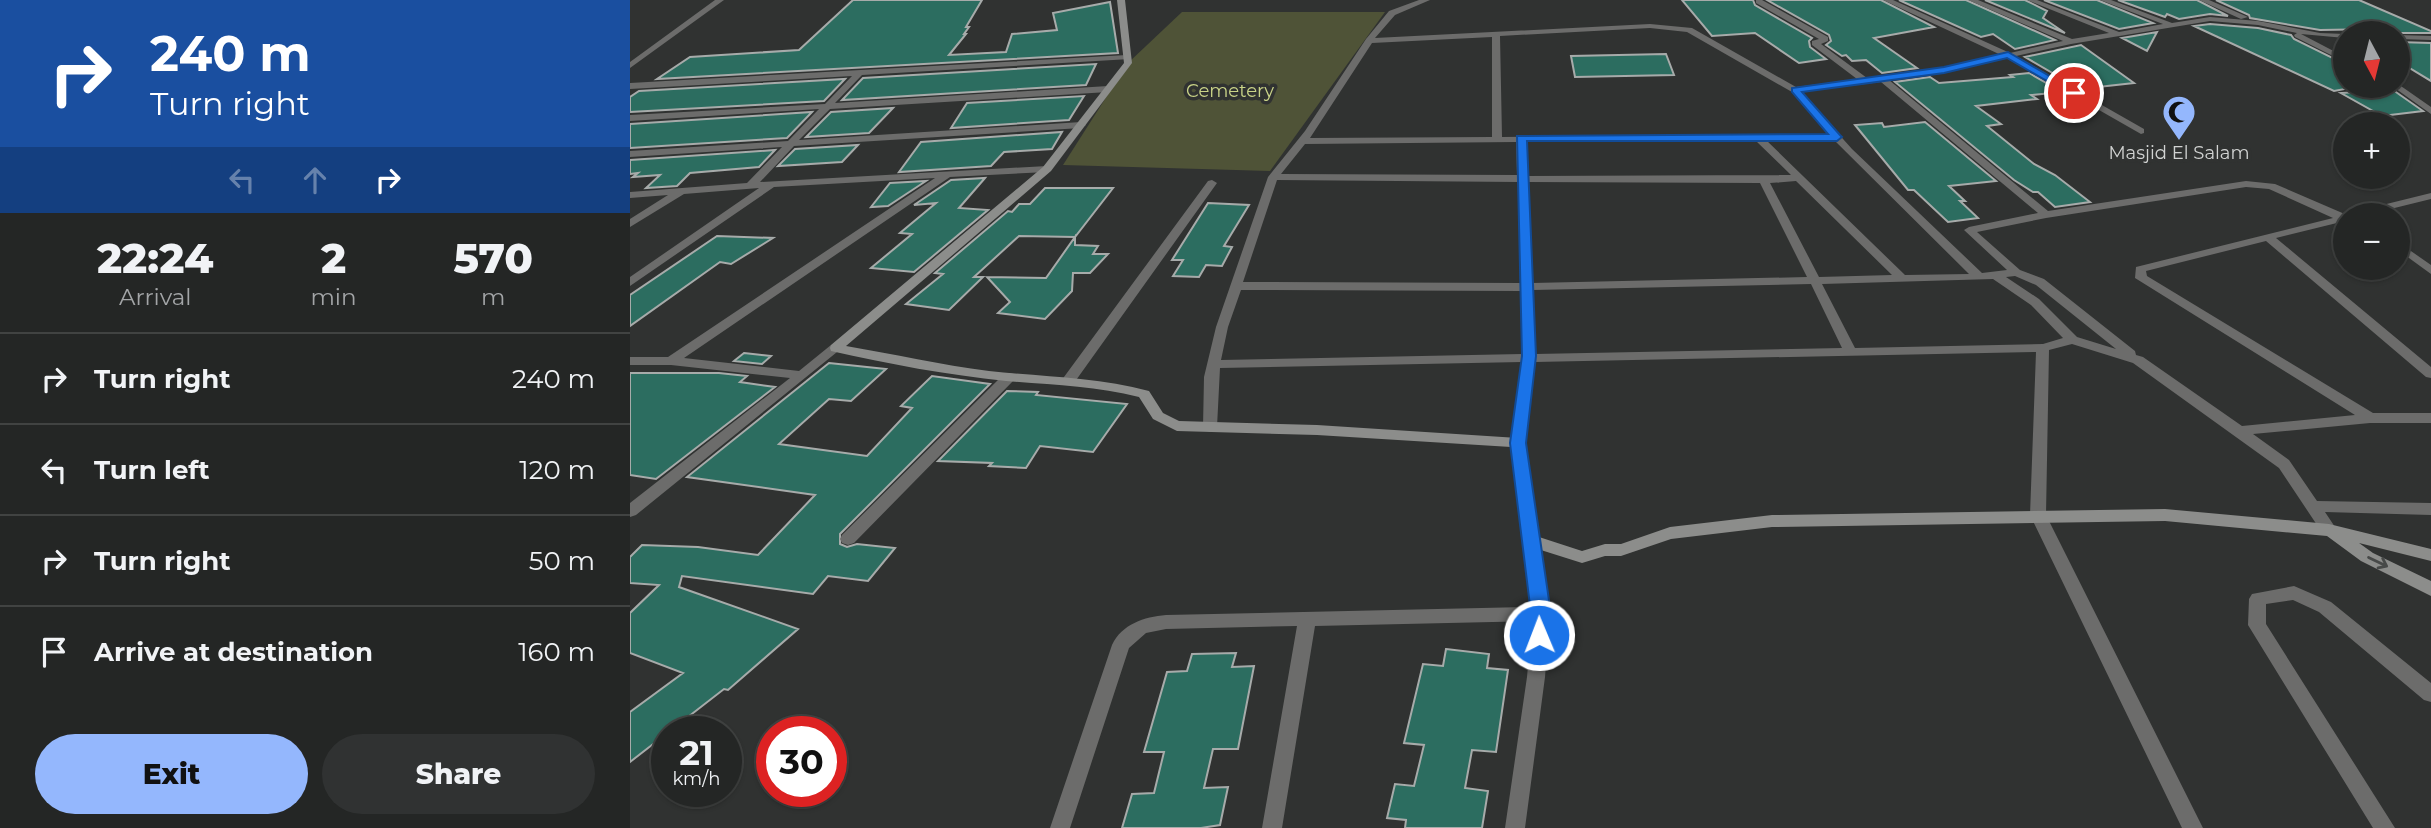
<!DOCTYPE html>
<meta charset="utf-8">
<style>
:root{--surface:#242625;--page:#303232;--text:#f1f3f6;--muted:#a3a5a7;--line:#414342;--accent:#94b7fd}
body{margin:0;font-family:Montserrat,sans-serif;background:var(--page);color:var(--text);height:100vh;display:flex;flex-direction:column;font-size:26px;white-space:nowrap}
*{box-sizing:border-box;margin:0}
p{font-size:23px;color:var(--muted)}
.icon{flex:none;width:38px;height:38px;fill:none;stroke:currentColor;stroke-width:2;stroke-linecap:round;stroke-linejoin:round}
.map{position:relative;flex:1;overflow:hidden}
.drawer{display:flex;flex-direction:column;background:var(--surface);width:630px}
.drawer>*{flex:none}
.banner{background:#1a4fa0;color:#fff;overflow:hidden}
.needle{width:46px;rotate:173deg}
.fabs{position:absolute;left:1703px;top:21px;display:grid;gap:14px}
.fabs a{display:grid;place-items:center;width:77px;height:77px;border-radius:50%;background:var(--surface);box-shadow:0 2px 5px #0004,0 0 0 2px var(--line);font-size:35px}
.speed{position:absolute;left:21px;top:716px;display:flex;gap:14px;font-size:35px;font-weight:700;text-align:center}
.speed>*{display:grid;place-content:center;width:91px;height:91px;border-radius:50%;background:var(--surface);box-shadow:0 2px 5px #0004,0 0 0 2px var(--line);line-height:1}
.speed small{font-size:18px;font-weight:400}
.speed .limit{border:10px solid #d22;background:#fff;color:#111}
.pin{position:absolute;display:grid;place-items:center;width:60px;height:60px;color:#fff;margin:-30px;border:4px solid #fff;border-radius:50%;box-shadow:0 2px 7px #0007}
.me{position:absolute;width:77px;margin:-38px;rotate:359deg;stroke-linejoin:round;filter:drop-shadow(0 0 5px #0008)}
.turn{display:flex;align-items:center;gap:24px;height:147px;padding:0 35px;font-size:32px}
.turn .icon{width:91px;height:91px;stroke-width:2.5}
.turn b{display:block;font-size:49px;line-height:60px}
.lanes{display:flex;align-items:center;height:66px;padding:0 35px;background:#0003;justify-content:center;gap:35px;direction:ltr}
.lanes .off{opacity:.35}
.eta{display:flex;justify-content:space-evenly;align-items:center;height:119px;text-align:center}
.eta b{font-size:42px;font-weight:800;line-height:49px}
.cta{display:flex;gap:14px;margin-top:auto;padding:14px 35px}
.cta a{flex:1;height:80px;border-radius:42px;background:var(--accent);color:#111;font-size:28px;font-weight:800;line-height:80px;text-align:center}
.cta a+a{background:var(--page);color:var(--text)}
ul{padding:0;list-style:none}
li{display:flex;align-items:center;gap:21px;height:91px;padding:0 35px;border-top:2px solid var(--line)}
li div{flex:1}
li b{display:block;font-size:26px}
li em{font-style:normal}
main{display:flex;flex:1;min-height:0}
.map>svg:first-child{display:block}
.green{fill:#4f5337}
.building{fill:#2c6d60;stroke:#a7abaa;stroke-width:2}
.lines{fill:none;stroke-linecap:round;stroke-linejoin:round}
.street{fill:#6c6c6b;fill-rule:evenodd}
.secondary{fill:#8c8d8b;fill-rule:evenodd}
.oneway{stroke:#474948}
.route{fill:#1a73e8;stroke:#114b97;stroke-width:2}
.labels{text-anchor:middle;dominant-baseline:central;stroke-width:7;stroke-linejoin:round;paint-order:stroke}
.far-park-label{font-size:18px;fill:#cad488;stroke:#303231}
.far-poi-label{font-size:18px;fill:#d1d3d2;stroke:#303231}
</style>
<main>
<section class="drawer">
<div class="banner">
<div class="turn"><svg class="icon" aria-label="right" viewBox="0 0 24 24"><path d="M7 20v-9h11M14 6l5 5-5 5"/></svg><div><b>240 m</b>Turn right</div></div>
<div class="lanes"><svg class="icon off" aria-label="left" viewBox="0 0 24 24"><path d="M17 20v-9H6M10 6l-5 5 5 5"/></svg><svg class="icon off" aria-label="ahead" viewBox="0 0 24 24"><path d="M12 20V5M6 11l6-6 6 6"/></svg><svg class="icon" aria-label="right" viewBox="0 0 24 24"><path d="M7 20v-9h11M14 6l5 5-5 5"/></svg></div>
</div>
<div class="eta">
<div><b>22:24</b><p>Arrival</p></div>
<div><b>2</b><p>min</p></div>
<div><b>570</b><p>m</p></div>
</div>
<ul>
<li><svg class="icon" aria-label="right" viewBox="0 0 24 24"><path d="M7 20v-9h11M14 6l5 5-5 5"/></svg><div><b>Turn right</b></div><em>240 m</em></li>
<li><svg class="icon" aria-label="left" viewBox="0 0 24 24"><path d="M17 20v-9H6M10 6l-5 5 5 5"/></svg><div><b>Turn left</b></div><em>120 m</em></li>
<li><svg class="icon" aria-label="right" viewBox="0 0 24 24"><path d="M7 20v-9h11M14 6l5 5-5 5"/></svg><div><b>Turn right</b></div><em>50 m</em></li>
<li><svg class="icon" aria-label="arrive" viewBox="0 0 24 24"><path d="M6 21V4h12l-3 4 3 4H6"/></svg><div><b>Arrive at destination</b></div><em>160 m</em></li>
</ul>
<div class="cta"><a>Exit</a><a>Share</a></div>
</section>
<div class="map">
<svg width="1801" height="828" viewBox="0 0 1801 828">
<rect width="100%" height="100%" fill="#303231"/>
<!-- green -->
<path class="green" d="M 552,12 L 755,12 L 640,171 L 433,165 L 498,63 Z"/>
<!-- building -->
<path class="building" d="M 223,0 L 352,0 L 336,27 L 339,27 L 334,34 L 336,34 L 319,55 L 376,52 L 382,34 L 427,30 L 423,13 L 480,2 L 488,53 L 27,79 L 60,57 L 169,50 Z
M 1052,0 L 1123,0 L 1125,5 L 1182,38 L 1179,41 L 1180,47 L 1196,59 L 1169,63 L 1125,33 L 1082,36 Z
M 1137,0 L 1251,0 L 1304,27 L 1244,38 L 1287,68 L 1252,73 L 1236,60 L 1222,61 L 1216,55 L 1212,56 L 1196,45 L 1201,41 L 1199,35 Z
M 1269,0 L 1336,0 L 1425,40 L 1385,49 L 1363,34 L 1351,37 Z
M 1355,0 L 1395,0 L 1417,11 L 1413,18 L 1435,33 Z
M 1414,0 L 1467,0 L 1523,23 L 1489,29 Z
M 1488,0 L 1567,0 L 1598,16 L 1580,14 L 1549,19 L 1537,14 L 1535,17 Z
M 1586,0 L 1729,0 L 1801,31 L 1801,33 L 1758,33 L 1748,29 L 1690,30 L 1620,18 L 1619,15 Z
M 1580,24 L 1628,28 L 1661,35 L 1664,39 L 1715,64 L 1715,89 L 1704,91 L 1564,26 Z
M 1527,32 L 1517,51 L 1492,38 Z
M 1768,42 L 1801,43 L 1801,81 L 1768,61 Z
M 1451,45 L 1504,83 L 1450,89 L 1395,57 Z
M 1036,54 L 1044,75 L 945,77 L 941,56 Z
M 466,64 L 456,85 L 212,100 L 233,78 Z
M 1399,73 L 1432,92 L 1401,95 L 1407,99 L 1346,106 L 1371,124 L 1357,126 L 1404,164 L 1425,175 L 1460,202 L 1425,207 L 1408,192 L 1403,192 L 1384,180 L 1265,82 L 1300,77 L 1309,83 L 1383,77 L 1380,75 Z
M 215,79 L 194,101 L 0,112 L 0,97 L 9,91 Z
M 1763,90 L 1793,111 L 1752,116 L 1711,93 Z
M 454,96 L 439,120 L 321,128 L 337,103 Z
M 263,108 L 239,133 L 176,137 L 201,112 Z
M 182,112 L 157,138 L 0,148 L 0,124 Z
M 1295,122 L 1366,181 L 1319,186 L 1335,201 L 1330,201 L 1348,218 L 1318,222 L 1284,190 L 1278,190 L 1225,125 L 1252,123 L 1254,127 Z
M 432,132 L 422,149 L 374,152 L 361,166 L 269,172 L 291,142 Z
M 228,145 L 212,162 L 148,166 L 165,149 Z
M 145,150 L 129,167 L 60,173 L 47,186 L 16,188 L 30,175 L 3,177 L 8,173 L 0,174 L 0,160 Z
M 355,178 L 329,208 L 358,210 L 284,272 L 241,268 L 282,234 L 270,233 L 306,203 L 284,205 L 321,180 Z
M 296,181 L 258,206 L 241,207 L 260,183 Z
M 415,188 L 483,188 L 445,237 L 389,236 L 344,277 L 353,277 L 319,310 L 276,304 L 313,274 L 305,273 L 378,211 L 382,212 L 389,204 L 400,204 Z
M 578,203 L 619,205 L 594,246 L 602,247 L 592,266 L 576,265 L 569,277 L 543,276 L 553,260 L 542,260 Z
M 87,236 L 143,238 L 101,264 L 90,262 L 0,326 L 0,295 Z
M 445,237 L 445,245 L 468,246 L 463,254 L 478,254 L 460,273 L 443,273 L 442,291 L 415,319 L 368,313 L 380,302 L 357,277 L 416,278 Z
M 114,353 L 141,356 L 132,364 L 104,361 Z
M 199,363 L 256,369 L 221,401 L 199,399 L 149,444 L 237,456 L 282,408 L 271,406 L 302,376 L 360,384 L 210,534 L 210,544 L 217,547 L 227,544 L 265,548 L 238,581 L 198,576 L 183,594 L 52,576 L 49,587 L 168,629 L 98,690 L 94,689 L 0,762 L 0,712 L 53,673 L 0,653 L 0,613 L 29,585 L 0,583 L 0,557 L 12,545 L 68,547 L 128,555 L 185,495 L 57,477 Z
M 0,373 L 89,373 L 117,376 L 110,382 L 145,387 L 26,479 L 0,475 Z
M 377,391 L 408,392 L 406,395 L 497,404 L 463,452 L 410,446 L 396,468 L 359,466 L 362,463 L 308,461 Z
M 816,649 L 859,654 L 857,668 L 878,670 L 866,752 L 842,750 L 835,788 L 858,791 L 852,828 L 775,828 L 776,820 L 757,818 L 765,784 L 784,786 L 794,745 L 774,743 L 793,664 L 813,666 Z
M 606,653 L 602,667 L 624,666 L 608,749 L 583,749 L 574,788 L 598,787 L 590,825 L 571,828 L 492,828 L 502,794 L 524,793 L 534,752 L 514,752 L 537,672 L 557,671 L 562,654 Z"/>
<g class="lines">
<!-- street -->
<path class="street" d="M 85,0 L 94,0 L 0,68 L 0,62 Z
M 789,0 L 800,0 L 765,15 L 745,38 L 1020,24 L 1062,28 L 1166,87 L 1227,79 L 1182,45 L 1182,41 L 1189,39 L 1126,3 L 1126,0 L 1132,0 L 1198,37 L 1198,41 L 1191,44 L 1237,78 L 1314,67 L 1371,55 L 1253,0 L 1263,0 L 1380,53 L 1433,41 L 1338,0 L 1348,0 L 1442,39 L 1479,33 L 1397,0 L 1407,0 L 1489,32 L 1533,24 L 1470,0 L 1481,0 L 1542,23 L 1580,17 L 1628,21 L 1690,33 L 1715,34 L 1715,38 L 1671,34 L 1715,57 L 1715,62 L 1665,37 L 1664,35 L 1667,33 L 1628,25 L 1580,21 L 1441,44 L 1386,56 L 1514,129 L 1514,133 L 1511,134 L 1378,58 L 1314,73 L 1259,80 L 1418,211 L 1616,181 L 1645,184 L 1717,215 L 1715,215 L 1715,221 L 1646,238 L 1801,367 L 1801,378 L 1796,377 L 1636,241 L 1516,271 L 1517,276 L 1743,413 L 1801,413 L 1801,423 L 1740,423 L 1623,434 L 1659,460 L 1687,501 L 1801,503 L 1801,515 L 1695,512 L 1707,530 L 1705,534 L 1693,534 L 1649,468 L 1503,363 L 1442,344 L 1419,350 L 1416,515 L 1573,828 L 1552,828 L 1400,515 L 1406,352 L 905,362 L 895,443 L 888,448 L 881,443 L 892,362 L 590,368 L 587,427 L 580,432 L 575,430 L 573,427 L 574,377 L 586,327 L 638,177 L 675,131 L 736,39 L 759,11 ZM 1020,28 L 1057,32 L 1162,92 L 1199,134 L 872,137 L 870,36 ZM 862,37 L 862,137 L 680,138 L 742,43 ZM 1251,82 L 1408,213 L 1339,227 L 1334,230 L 1377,270 L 1352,273 L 1222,149 L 1171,92 ZM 1125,140 L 1161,175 L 897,176 L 896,142 ZM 1136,140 L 1204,140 L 1339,274 L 1275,275 ZM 886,142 L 887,175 L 651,174 L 675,144 ZM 647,180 L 888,182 L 890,283 L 613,282 ZM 1166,181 L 1262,275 L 1189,277 L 1140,183 ZM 898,182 L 1130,183 L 1177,277 L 902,283 ZM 1616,187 L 1639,189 L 1703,218 L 1506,267 L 1505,278 L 1725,415 L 1612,426 L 1513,357 L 1506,355 L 1505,351 L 1414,279 L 1390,270 L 1347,232 L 1416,218 ZM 1385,276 L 1406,285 L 1486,349 L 1447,337 L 1409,299 L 1376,277 ZM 1363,279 L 1401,305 L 1433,338 L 1413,344 L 1225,348 L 1192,284 ZM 1181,284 L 1212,348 L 905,354 L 903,290 ZM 611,290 L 891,291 L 892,354 L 591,360 L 598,327 Z
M 1569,0 L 1579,0 L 1618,17 L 1611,19 Z
M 1768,35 L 1801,36 L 1801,40 L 1768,39 Z
M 497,55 L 501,57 L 500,59 L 232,75 L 205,103 L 478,86 L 482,89 L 478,92 L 200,109 L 169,140 L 451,122 L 456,125 L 451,128 L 164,146 L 130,182 L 417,166 L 422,169 L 417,172 L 320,177 L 54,358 L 169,371 L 201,345 L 211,345 L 212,348 L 6,515 L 0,517 L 0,503 L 160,378 L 41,365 L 0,365 L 0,357 L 38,357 L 305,178 L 144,187 L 0,286 L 0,277 L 129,188 L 54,194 L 0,227 L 0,219 L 38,195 L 0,198 L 0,192 L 117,183 L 152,147 L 0,157 L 0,151 L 158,141 L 189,109 L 0,121 L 0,115 L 195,104 L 222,76 L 0,89 L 0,83 Z
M 1768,84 L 1801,107 L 1801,114 L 1762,86 L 1768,86 Z
M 582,180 L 587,183 L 444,383 L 434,383 L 432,380 L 434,377 L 578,181 Z
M 1801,193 L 1801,199 L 1736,215 L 1719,215 L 1720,213 Z
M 1768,242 L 1801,265 L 1801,274 L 1768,250 Z
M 379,373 L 384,374 L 386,377 L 384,380 L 224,543 L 218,545 L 212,543 L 210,539 L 212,535 L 374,374 Z
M 901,535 L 907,537 L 909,541 L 920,614 L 915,677 L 895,828 L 875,828 L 897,677 L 902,621 L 685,626 L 652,828 L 632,828 L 667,626 L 536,629 L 516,633 L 499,648 L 440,828 L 420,828 L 482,645 C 492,624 514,617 536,615 L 901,607 L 893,541 L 895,537 Z
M 1664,586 L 1701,602 L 1801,683 L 1801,702 L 1794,700 L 1689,612 L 1663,600 L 1636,604 L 1636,624 L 1765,828 L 1743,828 L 1618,625 L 1619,599 L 1622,594 Z"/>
<!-- secondary -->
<path class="secondary" d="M 487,0 L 495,0 L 502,63 L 421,171 L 216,346 C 264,354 311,365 359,371 C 413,377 466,377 519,391 L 533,413 L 549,421 L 687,425 L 888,438 L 895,443 L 909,537 L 952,551 L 975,544 L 991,544 L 1040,527 L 1142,515 L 1535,509 L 1699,524 L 1801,549 L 1801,561 L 1729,543 L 1743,553 L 1801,581 L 1801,596 L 1731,561 L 1697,536 L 1535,521 L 1142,527 L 1041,539 L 991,556 L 975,556 L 952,563 L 895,545 L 881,447 L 687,435 L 547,431 L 523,419 L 509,397 C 465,386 421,385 376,381 C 318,375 258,364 201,351 L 200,348 L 201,345 L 413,167 L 494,63 Z"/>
</g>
<!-- one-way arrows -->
<defs><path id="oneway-shaft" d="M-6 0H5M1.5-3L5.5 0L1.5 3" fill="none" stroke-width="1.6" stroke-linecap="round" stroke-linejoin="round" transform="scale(1.75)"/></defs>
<use class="oneway" href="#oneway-shaft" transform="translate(1748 562) rotate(26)"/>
<!-- route -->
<path class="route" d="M 1378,52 L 1449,93 L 1441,95 L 1377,58 L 1314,73 L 1172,92 L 1210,135 L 1212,137 L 1207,141 L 897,141 L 906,356 L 896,443 L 921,614 L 916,641 L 909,644 L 902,641 L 899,635 L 901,614 L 880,443 L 892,356 L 887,136 L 1198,134 L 1162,92 L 1162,88 L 1314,67 Z"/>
<!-- icons -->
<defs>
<symbol id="mosque-pin" viewBox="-11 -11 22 30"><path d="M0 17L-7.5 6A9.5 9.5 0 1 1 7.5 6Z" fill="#94b7fd" stroke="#303231"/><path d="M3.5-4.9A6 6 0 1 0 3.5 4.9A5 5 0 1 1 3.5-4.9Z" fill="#111"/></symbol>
</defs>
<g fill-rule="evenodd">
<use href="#mosque-pin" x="1530" y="93" width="38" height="52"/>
</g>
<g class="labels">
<!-- far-park labels -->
<g class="far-park-label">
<text x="600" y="91">Cemetery</text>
</g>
<!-- far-poi labels -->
<g class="far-poi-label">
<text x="1549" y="153">Masjid El Salam</text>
</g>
</g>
</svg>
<div class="fabs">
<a><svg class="needle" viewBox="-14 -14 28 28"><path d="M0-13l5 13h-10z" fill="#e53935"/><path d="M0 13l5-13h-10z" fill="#a3a5a7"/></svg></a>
<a>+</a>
<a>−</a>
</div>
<div class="speed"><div>21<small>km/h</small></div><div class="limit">30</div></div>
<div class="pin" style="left:1444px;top:93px;background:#d93025"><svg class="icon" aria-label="arrive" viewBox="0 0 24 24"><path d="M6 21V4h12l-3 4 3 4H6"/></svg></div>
<svg class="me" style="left:909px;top:635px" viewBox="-20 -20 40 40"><circle r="17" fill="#1a73e8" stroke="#fff" stroke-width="3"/><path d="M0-11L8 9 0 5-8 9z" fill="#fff"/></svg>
</div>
</main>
